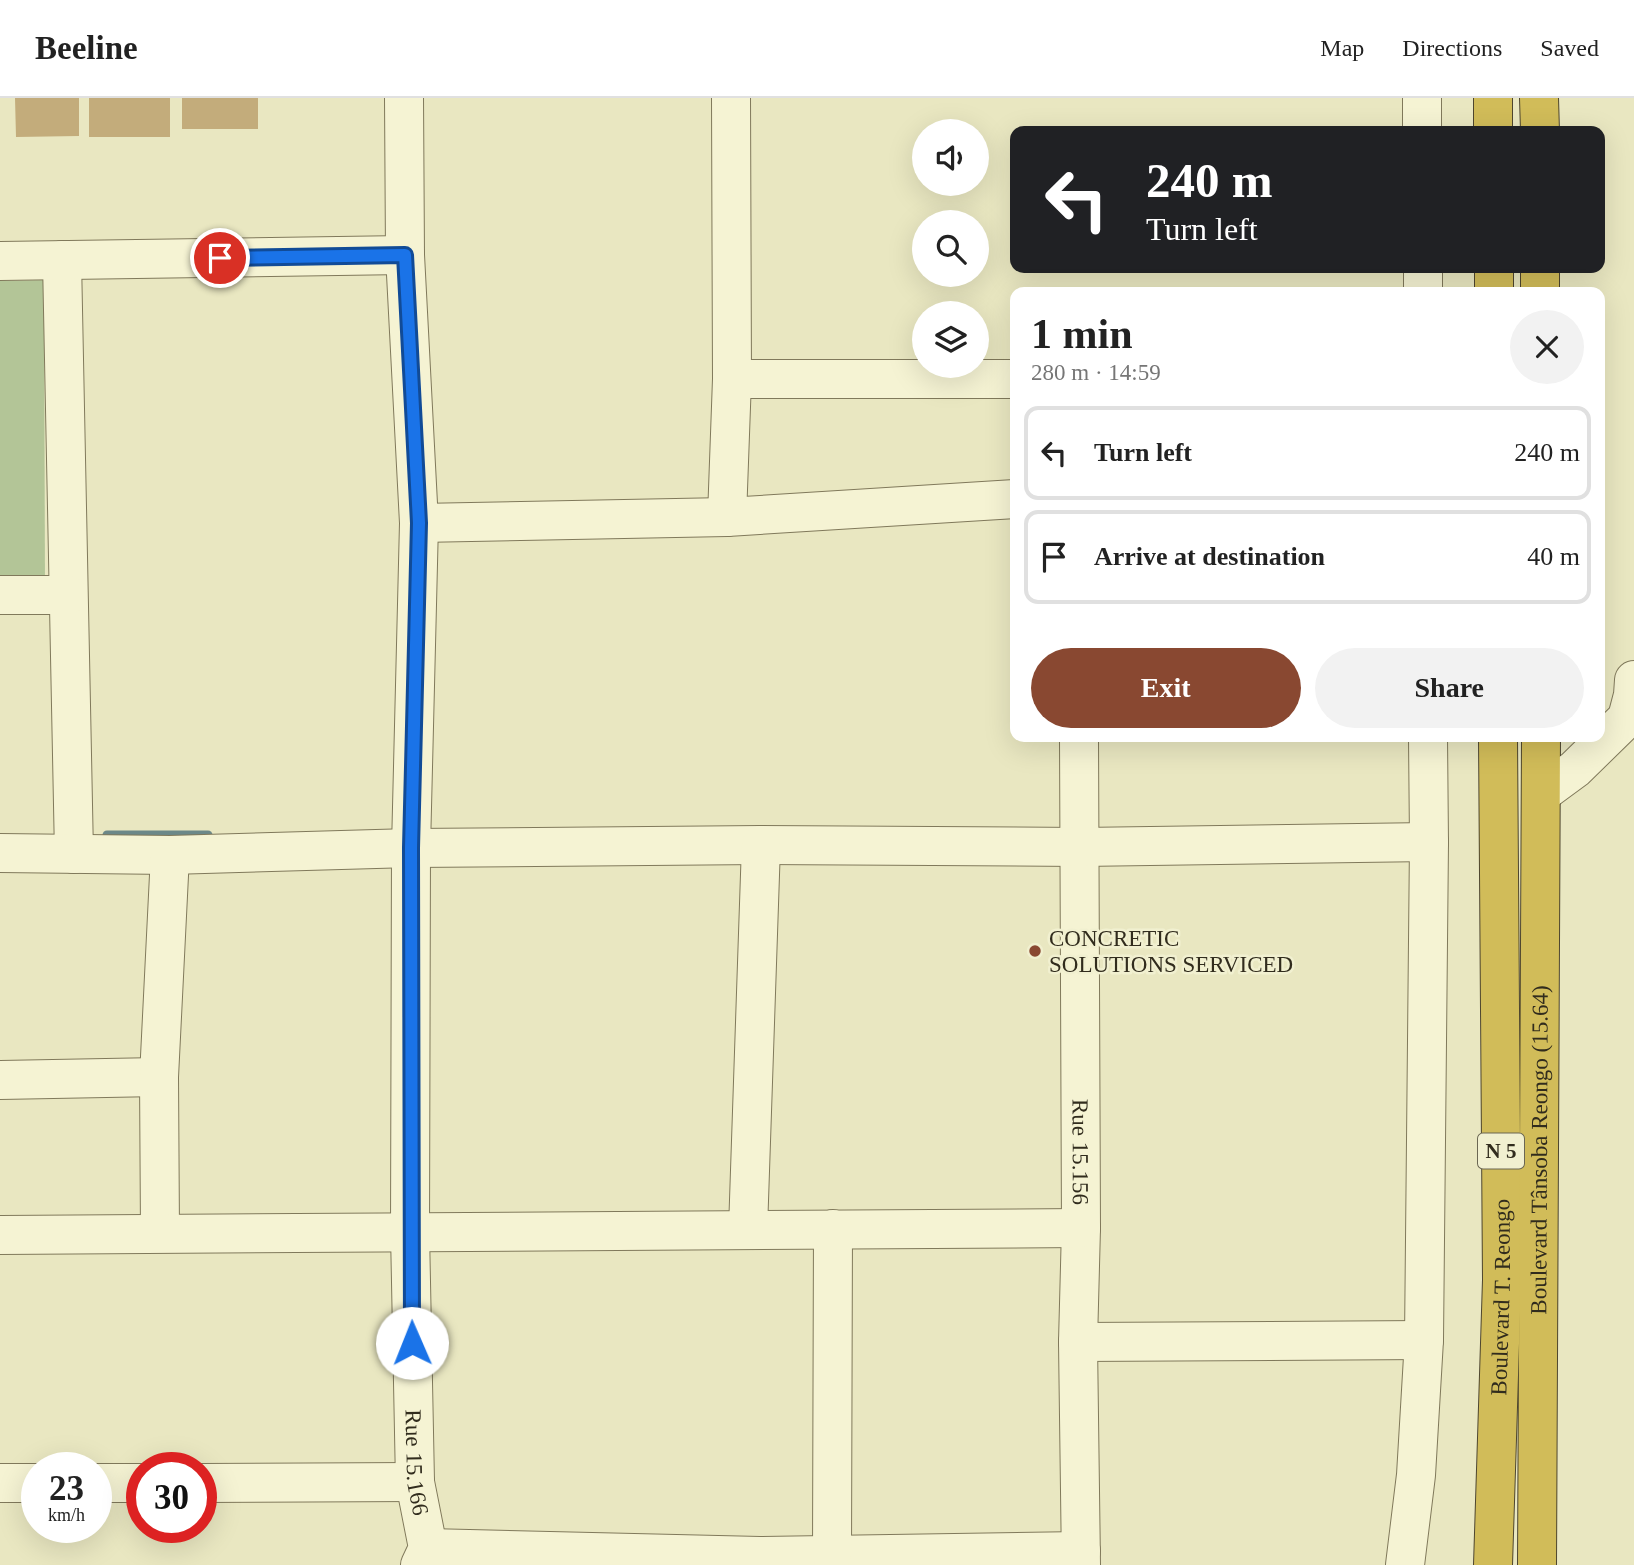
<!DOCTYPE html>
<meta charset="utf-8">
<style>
:root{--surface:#fff;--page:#f2f2f2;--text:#222;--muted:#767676;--line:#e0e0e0;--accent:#894831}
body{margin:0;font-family:Georgia,serif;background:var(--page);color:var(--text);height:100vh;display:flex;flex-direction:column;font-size:26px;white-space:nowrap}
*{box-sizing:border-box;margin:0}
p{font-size:23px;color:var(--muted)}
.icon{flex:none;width:38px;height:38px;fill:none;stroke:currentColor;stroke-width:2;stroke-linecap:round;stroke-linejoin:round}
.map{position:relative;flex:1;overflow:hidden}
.side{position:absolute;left:1010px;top:189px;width:595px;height:455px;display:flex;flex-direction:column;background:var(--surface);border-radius:14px;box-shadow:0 7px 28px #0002}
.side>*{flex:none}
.banner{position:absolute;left:1010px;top:28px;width:595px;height:147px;border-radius:14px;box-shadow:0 7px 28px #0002;background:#202124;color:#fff;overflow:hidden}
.buttons{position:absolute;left:912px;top:21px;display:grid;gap:14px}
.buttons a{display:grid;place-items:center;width:77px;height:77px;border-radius:50%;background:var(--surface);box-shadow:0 7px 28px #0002;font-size:35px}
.speed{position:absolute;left:21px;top:1354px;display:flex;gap:14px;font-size:35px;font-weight:700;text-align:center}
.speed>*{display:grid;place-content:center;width:91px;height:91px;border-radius:50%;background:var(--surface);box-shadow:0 7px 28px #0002;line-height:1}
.speed small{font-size:18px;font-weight:400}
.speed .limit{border:10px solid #d22;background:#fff;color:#111}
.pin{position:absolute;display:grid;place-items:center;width:60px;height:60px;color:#fff;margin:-30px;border:4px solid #fff;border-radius:50%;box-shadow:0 2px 7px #0007}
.me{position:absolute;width:77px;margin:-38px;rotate:359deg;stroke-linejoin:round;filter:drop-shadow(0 0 5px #0008)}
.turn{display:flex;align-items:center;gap:24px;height:147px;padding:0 21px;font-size:32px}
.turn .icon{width:91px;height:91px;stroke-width:2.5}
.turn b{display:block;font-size:49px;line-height:60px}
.round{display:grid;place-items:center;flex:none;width:74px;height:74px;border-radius:37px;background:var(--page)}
.summary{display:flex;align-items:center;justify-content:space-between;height:119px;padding:0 21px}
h1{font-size:42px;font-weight:800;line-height:52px}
.cta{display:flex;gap:14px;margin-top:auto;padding:14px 21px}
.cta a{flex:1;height:80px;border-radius:42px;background:var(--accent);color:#fff;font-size:28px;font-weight:800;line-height:80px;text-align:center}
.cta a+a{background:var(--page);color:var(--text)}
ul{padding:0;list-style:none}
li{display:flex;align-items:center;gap:21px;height:94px;margin:0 14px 10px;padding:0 7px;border:4px solid var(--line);border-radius:14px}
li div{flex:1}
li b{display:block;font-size:26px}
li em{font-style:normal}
header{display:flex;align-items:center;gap:42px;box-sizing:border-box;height:98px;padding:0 35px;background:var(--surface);border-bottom:2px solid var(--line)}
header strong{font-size:33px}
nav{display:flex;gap:38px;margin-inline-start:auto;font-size:24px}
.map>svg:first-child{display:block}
.green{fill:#b3c597}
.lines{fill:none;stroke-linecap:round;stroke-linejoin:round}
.stream{stroke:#6c8888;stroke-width:9}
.building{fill:#c3ac7b}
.minor-casing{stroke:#80795b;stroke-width:40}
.highway-casing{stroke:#4e462f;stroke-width:40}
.minor{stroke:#f5f3d3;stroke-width:38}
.highway{stroke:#d1bc59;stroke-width:38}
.route-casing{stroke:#114b97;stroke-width:18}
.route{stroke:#1a73e8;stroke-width:12}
.poi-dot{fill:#894831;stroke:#f1f0d0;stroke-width:2.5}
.labels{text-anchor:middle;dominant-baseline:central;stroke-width:5;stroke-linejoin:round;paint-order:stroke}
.shield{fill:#f1f0d0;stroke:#6b6753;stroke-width:2}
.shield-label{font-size:21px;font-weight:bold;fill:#312c1d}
.poi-label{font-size:23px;fill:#312c1d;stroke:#f1f0d0;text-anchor:start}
.street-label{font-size:23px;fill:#312c1d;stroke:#f1f0d0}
</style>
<header>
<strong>Beeline</strong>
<nav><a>Map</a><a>Directions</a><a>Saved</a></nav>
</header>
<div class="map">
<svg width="1634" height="1467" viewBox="0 0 1634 1467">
<rect width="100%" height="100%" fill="#e9e7c1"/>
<!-- green -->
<path class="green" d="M 44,182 L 45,494 L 0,494 L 0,183 Z"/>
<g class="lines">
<!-- stream -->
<path class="stream" d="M 107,737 L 208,737"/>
</g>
<!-- building -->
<path class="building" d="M 15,0 L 79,0 L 79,38 L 16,39 Z
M 89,0 L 170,0 L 170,39 L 89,39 Z
M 182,0 L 258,0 L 258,31 L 182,31 Z"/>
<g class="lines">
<defs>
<g id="minor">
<path id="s1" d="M 404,0 L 405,157 L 419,425 L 411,750 L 410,1134 L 415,1384 L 428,1450 L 420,1467"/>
<path d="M 1422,0 L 1422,33"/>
<path d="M 62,162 L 74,756"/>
<path d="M 0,163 L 405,157"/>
<path d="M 1423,170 L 1423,194"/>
<path d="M 732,281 L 1015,281"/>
<path d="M 727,419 L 732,281 L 731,0"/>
<path d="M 419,425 L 727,419 L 1015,401"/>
<path d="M 0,497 L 68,497"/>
<path id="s2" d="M 1079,639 L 1081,1130 L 1078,1244 L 1081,1467"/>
<path d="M 1541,696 L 1575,671 L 1627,620 L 1633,597 L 1634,582"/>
<path d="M 0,755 L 170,757 L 411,750 L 761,747 L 1081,749 L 1429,744"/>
<path d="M 0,982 L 159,979"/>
<path d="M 748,1132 L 761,747"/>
<path d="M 160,1135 L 159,979 L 170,757"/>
<path d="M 0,1137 L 1081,1130"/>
<path d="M 1078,1244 L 1424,1242"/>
<path d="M 0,1385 L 37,1385"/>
<path d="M 96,1385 L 142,1385"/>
<path d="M 201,1385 L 415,1384"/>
<path d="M 428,1450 L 760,1458 L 1081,1453"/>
<path d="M 832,1457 L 833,1131"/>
<path d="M 1405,1467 L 1416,1377 L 1424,1242 L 1429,744 L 1428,639"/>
</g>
<g id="highway">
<path d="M 1493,0 L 1493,33"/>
<path d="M 1539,0 L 1540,33"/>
<path d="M 1494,170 L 1494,194"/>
<path d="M 1540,170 L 1540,194"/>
<path id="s3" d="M 1493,1467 L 1502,1182 L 1498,639"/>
<path id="s4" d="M 1537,1467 L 1541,639"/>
</g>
</defs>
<!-- minor casing -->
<use href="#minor" class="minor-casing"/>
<!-- highway casing -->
<use href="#highway" class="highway-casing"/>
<!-- minor -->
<use href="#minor" class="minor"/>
<!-- highway -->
<use href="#highway" class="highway"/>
</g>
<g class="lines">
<defs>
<path id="route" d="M 220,160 L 405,157 L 419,425 L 411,750 L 412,1245"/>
</defs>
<!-- route casing -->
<use href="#route" class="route-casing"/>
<!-- route -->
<use href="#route" class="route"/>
</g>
<!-- markers -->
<circle class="poi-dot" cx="1035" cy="853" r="7"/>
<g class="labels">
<!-- shield labels -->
<rect class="shield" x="1478" y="1035.5" width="46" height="35" rx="5"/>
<g class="shield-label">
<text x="1501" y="1053">N 5</text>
</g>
<!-- poi labels -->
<g class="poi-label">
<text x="1049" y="840">CONCRETIC<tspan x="1049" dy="26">SOLUTIONS SERVICED</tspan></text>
</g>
<!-- street labels -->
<g class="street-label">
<text stroke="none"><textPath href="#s2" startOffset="415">Rue 15.156</textPath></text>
<text stroke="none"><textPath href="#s4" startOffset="415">Boulevard Tânsoba Reongo (15.64)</textPath></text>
<text stroke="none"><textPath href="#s3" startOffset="268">Boulevard T. Reongo</textPath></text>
<text stroke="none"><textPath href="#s1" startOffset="1365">Rue 15.166</textPath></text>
</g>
</g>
</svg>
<div class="buttons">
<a><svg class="icon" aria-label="sound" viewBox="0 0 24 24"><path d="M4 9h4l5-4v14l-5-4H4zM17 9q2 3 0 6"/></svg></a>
<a><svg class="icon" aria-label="search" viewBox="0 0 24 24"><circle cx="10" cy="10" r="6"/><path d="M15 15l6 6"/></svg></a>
<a><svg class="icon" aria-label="layers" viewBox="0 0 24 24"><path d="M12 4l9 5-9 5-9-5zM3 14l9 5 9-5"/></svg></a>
</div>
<div class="speed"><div>23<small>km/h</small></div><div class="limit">30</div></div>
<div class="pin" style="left:220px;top:160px;background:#d93025"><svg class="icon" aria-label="arrive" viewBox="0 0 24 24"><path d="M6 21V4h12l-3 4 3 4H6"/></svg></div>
<svg class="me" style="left:412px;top:1245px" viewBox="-20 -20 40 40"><circle r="19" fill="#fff"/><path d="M0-13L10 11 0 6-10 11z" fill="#1a73e8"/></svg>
<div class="banner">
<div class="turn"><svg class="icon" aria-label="left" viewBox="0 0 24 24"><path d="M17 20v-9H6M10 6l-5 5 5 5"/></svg><div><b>240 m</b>Turn left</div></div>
</div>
<section class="side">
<div class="summary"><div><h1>1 min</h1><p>280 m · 14:59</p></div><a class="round"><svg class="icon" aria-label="close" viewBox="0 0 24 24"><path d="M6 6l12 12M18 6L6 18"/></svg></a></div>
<ul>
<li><svg class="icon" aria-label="left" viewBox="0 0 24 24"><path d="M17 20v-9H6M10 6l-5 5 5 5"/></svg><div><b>Turn left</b></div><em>240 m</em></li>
<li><svg class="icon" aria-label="arrive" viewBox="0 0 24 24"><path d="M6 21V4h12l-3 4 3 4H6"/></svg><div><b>Arrive at destination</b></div><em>40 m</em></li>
</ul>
<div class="cta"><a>Exit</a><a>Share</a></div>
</section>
</div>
